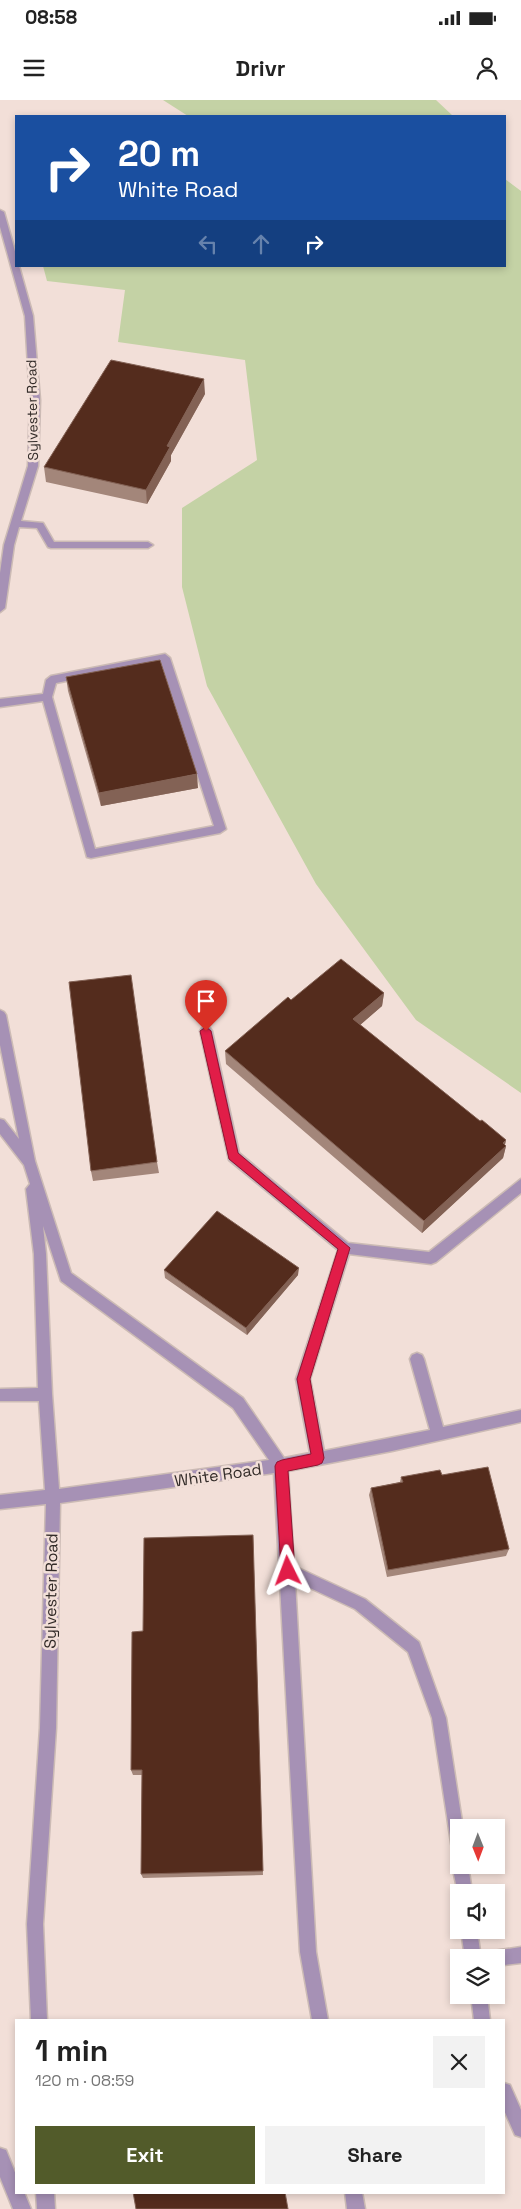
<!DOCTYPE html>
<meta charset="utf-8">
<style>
:root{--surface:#fff;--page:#f2f2f2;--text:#222;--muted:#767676;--accent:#525b2a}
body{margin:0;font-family:"Space Grotesk",sans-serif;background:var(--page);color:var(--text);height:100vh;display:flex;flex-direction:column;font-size:19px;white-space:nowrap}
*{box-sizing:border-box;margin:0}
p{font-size:16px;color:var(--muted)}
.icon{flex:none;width:28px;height:28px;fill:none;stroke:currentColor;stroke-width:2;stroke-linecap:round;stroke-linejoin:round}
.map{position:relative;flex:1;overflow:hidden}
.sheet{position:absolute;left:15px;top:1919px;width:490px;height:175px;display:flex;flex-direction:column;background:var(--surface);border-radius:0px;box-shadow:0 2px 8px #0003}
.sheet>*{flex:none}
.top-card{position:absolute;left:15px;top:15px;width:491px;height:152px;border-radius:0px;box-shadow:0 2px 8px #0003;background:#1a4fa0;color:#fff;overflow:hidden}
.needle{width:32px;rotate:179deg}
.tools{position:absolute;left:450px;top:1719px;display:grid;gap:10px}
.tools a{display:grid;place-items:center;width:55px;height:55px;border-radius:0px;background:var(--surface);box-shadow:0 2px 8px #0003;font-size:25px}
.pin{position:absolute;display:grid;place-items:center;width:42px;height:42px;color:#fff;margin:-51px -21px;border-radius:50% 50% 50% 0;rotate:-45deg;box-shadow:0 0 5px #0007}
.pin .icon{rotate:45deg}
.me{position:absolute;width:55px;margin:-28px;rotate:357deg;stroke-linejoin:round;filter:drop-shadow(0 0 4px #0008)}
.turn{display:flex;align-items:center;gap:18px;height:105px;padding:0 20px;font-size:22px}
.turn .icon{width:65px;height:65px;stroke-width:2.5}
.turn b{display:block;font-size:35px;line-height:42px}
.lanes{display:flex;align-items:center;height:48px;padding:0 20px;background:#0003;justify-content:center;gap:25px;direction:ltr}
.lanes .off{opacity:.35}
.round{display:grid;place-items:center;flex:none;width:52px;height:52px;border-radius:0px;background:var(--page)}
.overview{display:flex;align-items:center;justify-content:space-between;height:85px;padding:0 20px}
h1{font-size:30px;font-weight:700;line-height:38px}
.primary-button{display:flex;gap:10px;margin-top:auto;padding:10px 20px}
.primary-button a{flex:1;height:58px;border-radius:0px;background:var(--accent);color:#fff;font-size:20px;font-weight:700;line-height:58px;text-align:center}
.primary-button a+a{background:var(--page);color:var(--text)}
.status{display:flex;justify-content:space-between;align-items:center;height:35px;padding:0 25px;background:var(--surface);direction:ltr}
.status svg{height:14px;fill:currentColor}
header{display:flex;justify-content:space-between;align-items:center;height:65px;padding:0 20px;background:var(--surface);font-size:22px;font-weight:700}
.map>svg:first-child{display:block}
.green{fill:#c4d2a5}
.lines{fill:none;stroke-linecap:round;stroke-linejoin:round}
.minor-casing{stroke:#ccbbb5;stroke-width:3}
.minor{fill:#a691b5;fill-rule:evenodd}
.wall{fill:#a3867a}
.shaded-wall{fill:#836255}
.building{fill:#542c1d;stroke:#836255}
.route{fill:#e11d48;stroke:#92132f}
.labels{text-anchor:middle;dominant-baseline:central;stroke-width:5;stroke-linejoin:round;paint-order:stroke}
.far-street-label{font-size:14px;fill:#322b28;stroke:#f2dfd8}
.street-label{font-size:16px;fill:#322b28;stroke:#f2dfd8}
</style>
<div class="status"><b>08:58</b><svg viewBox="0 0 49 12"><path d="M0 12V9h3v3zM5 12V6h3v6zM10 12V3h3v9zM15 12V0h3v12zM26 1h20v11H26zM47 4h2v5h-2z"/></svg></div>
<header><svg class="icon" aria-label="menu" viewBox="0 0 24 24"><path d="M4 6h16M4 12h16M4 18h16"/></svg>Drivr<svg class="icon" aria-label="person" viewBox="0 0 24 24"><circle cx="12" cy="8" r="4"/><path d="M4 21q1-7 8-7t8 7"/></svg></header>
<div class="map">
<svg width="521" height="2109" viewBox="0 0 521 2109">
<rect width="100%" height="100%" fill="#f2dfd8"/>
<!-- green -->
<path class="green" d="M 163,0 L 436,0 L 453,16 L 188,16 Z
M 505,79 L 521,91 L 521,993 L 416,920 L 316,784 L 207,586 L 182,487 L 182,408 L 257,360 L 245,260 L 118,242 L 125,190 L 47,181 L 43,166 L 505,166 Z"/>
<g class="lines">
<defs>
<path id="minor" d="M 0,110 L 4,112 L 16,155 L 16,166 L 19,166 L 33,216 L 40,300 L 38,366 L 21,421 L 43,423 L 54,442 L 148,442 L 153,445 L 148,448 L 51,448 L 48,447 L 37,428 L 19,427 L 14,445 L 5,508 L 0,512 L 0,473 L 4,445 L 28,366 L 30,300 L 25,216 L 0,127 Z
M 165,554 L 170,558 L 226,729 L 220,733 L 91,758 L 87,757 L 43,601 L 0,607 L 0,599 L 43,594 L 46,580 L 51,576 ZM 161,562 L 214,726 L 95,749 L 52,597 L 56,583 Z
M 0,910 L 4,912 L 6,915 L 35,1061 L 71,1173 L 243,1298 L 284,1358 L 310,1353 L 296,1279 L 338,1150 L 229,1060 L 200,931 L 202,928 L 210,928 L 212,931 L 239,1053 L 348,1143 L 429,1152 L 521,1079 L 521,1093 L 436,1162 L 431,1164 L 349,1154 L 310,1279 L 324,1351 L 430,1330 L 410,1259 L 412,1255 L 417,1253 L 422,1255 L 424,1259 L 443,1327 L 521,1310 L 521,1322 L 392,1351 L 288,1371 L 294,1466 L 365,1499 L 419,1542 L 446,1618 L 463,1728 L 459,1728 L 459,1765 L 468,1765 L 472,1792 L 459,1792 L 459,1798 L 452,1765 L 454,1762 L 432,1618 L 408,1552 L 355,1509 L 295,1481 L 316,1852 L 328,1920 L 312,1920 L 300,1852 L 274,1373 L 60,1403 L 56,1628 L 43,1824 L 47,1920 L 31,1920 L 27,1824 L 40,1628 L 46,1404 L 0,1409 L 0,1395 L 45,1390 L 39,1301 L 0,1301 L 0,1289 L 38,1288 L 34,1154 L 26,1089 L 30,1084 L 24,1065 L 0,1034 L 0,1019 L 4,1020 L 19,1039 L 0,945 ZM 43,1126 L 61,1181 L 233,1308 L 269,1360 L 59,1389 L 52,1294 L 46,1154 Z
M 461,1830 L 477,1830 L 481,1858 L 465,1858 Z
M 521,1847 L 521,1863 L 496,1866 L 496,1858 L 485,1858 L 487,1852 Z
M 471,1895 L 487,1895 L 490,1920 L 474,1920 Z
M 504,1983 L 510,1985 L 521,2010 L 521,2037 L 515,2035 L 504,2010 Z
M 0,2048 L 6,2050 L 16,2075 L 16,2092 L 24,2092 L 31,2109 L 13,2109 L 0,2077 Z
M 36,2092 L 54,2092 L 55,2109 L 37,2109 Z
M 345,2092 L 362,2092 L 365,2109 L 347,2109 Z"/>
</defs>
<!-- minor casing -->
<use href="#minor" class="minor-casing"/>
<!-- minor -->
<use href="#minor" class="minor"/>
</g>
<!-- wall -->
<path class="wall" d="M 205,294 L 171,355 L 171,361 L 147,404 L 46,382 L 44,367 Z
M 66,577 L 198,688 L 101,706 L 68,591 Z
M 384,893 L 382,906 L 360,925 L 480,1021 L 506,1040 L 505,1045 L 506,1046 L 503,1058 L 422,1133 L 226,964 L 225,951 L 291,900 Z
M 157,1062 L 159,1073 L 93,1081 L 91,1071 Z
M 164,1170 L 298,1175 L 247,1235 L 165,1178 Z
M 442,1375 L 509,1449 L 506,1456 L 387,1477 L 369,1395 L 371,1388 L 400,1382 L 401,1377 Z
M 253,1435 L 263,1775 L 143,1778 L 141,1774 L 142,1675 L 133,1675 L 131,1670 L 143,1531 Z"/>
<!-- shaded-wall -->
<path class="shaded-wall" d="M 204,279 L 205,294 L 171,355 L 171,361 L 147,404 L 146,390 L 167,346 Z
M 197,674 L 198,688 L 101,706 L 99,693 Z
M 384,893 L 382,906 L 352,932 L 353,919 Z
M 506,1040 L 504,1048 L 506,1046 L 503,1058 L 422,1133 L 424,1121 Z
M 299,1168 L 298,1175 L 247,1235 L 246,1228 Z"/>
<!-- building -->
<path class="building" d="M 111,260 L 204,279 L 167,346 L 170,347 L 146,390 L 44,367 Z
M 160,560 L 197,674 L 99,693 L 66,577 Z
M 341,859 L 384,893 L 353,919 L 480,1021 L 482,1020 L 506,1040 L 503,1043 L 506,1046 L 424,1121 L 225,951 L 288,897 L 291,900 Z
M 131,875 L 157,1062 L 91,1071 L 69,882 Z
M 217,1111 L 299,1168 L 246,1228 L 164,1170 Z
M 488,1367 L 509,1449 L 388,1470 L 371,1388 L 403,1382 L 401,1377 L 440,1370 L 442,1375 Z
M 253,1435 L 263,1771 L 141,1774 L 142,1670 L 131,1670 L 132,1532 L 143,1531 L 144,1438 Z
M 133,2092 L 285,2092 L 288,2109 L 136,2109 Z"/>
<!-- route -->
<path class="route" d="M 206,927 L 211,931 L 238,1053 L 350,1148 L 310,1279 L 324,1358 L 322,1363 L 318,1365 L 288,1371 L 295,1471 L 293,1476 L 288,1478 L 283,1476 L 281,1471 L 275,1366 L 277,1362 L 282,1360 L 311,1354 L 297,1279 L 338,1149 L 229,1059 L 200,931 Z"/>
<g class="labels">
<!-- far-street labels -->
<g class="far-street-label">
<text transform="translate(32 310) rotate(-91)">Sylvester Road</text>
</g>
<!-- street labels -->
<g class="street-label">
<text transform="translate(218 1375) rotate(-8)">White Road</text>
<text transform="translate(51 1491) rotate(-89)">Sylvester Road</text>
</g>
</g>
</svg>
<div class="tools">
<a><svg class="needle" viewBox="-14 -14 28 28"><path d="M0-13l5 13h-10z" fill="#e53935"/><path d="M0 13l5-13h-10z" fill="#767676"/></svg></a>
<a><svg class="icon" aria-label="sound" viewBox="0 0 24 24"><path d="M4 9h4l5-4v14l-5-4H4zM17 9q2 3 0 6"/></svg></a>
<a><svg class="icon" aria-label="layers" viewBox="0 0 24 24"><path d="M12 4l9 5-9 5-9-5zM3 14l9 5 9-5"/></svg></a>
</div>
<div class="pin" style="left:206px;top:931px;background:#d93025"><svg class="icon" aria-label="arrive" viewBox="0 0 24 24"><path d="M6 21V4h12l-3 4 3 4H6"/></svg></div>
<svg class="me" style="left:288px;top:1471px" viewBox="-20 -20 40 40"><path d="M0-17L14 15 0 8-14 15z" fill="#e11d48" stroke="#fff" stroke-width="4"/></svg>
<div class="top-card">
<div class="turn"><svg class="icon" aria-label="right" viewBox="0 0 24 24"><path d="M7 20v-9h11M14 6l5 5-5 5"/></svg><div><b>20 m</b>White Road</div></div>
<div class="lanes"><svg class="icon off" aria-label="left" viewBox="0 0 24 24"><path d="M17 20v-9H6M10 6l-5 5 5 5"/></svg><svg class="icon off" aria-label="ahead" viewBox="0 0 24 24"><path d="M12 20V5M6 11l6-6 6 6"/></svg><svg class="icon" aria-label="right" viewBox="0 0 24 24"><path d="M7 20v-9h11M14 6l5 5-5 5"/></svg></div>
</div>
<section class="sheet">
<div class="overview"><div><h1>1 min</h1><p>120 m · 08:59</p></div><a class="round"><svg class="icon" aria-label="close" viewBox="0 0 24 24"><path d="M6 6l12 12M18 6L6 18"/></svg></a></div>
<div class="primary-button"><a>Exit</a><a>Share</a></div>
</section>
</div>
